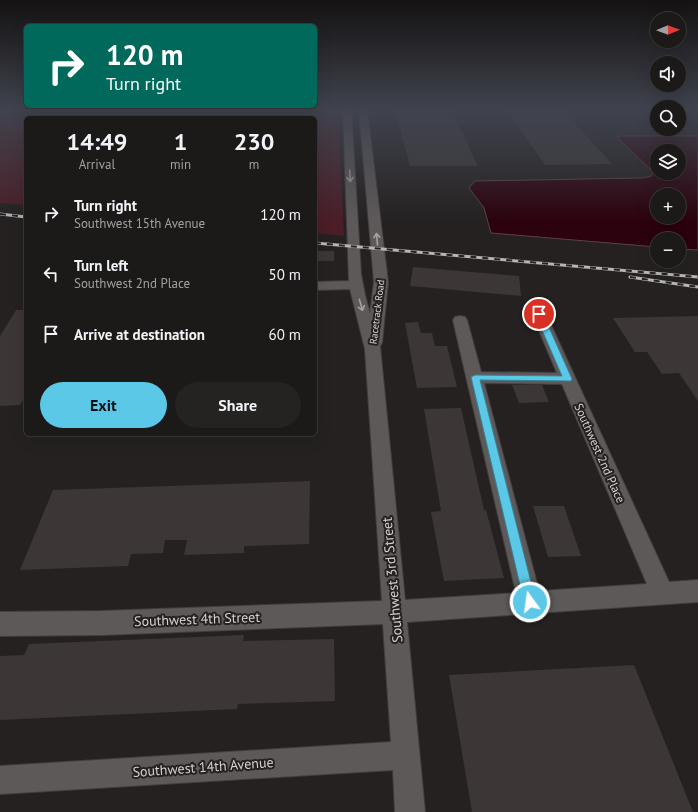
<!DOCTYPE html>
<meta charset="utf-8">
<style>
:root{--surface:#1c1919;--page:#252222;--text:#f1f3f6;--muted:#a0a0a2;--line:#3a3838;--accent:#5ac8e6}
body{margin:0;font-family:"PT Sans",sans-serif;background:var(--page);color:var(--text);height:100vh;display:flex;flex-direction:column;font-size:15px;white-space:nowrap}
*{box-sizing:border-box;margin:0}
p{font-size:13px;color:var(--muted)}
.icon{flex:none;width:22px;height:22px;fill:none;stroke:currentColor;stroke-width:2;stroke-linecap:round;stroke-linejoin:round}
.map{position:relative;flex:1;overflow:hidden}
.drawer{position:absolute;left:24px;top:116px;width:293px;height:320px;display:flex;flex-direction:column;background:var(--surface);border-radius:6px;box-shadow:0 4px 16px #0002,0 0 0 1px var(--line)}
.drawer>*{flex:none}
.top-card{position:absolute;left:24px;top:24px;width:293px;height:84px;border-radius:6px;box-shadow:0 4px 16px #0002,0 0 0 1px var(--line);background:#00695c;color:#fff;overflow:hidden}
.needle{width:26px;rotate:89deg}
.buttons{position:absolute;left:650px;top:12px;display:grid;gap:8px}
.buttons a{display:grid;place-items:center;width:36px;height:36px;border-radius:50%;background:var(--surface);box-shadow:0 4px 16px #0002,0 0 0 1px var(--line);font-size:20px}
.pin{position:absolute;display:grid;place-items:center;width:34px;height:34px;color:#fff;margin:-17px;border:2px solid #fff;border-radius:50%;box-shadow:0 1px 4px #0007}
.me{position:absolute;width:44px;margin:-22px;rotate:346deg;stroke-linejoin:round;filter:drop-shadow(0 0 3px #0008)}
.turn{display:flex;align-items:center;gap:14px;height:84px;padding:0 16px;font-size:18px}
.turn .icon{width:52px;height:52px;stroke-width:2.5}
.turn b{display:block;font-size:28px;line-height:34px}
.eta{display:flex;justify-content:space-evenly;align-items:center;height:68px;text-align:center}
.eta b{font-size:24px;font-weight:700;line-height:28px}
.action{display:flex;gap:8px;margin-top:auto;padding:8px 16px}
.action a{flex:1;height:46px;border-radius:24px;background:var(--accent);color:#111;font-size:16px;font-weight:700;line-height:46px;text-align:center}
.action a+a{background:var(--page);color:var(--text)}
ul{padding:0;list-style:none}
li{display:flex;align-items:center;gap:12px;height:60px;padding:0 16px}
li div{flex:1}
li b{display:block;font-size:15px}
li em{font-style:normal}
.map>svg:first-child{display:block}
.green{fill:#4a1d27}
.water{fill:#2b020d;stroke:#5e4048;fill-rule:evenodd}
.building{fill:#3c3637}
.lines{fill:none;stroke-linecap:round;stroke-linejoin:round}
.minor-casing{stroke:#423e3f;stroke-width:2}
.minor{fill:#5e5959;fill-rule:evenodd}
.rail-casing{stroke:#b8b5b5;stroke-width:3}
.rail{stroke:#252121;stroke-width:2;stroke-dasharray:6;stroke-linecap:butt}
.oneway{stroke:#a5a2a2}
.route{fill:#5ac8e6;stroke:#3a8296}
.labels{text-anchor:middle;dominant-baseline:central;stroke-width:4;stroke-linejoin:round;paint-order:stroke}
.far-street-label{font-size:10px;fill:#d5d2d2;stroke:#252121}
.street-label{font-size:12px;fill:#d5d2d2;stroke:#252121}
.near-street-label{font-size:14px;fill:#d5d2d2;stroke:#252121}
</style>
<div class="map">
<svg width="698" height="812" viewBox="0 0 698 812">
<rect width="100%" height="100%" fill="#252121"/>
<!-- green -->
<path class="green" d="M 0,109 L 338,109 L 344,236 L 315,233 L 315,118 L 26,118 L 26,205 L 0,203 Z"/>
<!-- water -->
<path class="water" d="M 621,136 L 698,136 L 698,250 L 679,249 L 679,239 L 657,239 L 657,247 L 491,233 L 484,208 L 469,188 L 475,181 L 643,178 L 651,176 L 653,172 L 617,137 ZM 657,151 L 679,151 L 679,173 L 657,173 ZM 657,195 L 679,195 L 679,217 L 657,217 Z"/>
<!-- building -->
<path class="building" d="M 395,109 L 451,109 L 478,166 L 410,166 Z
M 506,109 L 562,109 L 612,164 L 545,165 Z
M 315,251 L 334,251 L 334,261 L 315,261 Z
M 413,267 L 519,276 L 521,296 L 410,286 Z
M 16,310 L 26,310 L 26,394 L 20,405 L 0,406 L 0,336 Z
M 698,316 L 698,401 L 679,373 L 662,374 L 647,352 L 635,352 L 613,318 Z
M 418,322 L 421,333 L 432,333 L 435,346 L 447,346 L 457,387 L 417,388 L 405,323 Z
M 512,385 L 542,385 L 549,402 L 519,403 Z
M 461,408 L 484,510 L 486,510 L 504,578 L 444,581 L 431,512 L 441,511 L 424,409 Z
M 310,481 L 309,544 L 244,546 L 244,553 L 184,555 L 187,540 L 165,540 L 163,553 L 131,554 L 128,566 L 20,570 L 53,490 Z
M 533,506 L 564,506 L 581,556 L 548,557 Z
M 244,635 L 243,641 L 334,639 L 335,701 L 238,704 L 237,709 L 0,720 L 0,656 L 24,655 L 29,644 Z
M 634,665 L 693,812 L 472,812 L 449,675 Z"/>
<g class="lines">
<defs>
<path id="minor" d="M 343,109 L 351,109 L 361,274 L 365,295 L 370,314 L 374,282 L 359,109 L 367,109 L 388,282 L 382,343 L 380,346 L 405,600 L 516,593 L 453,320 L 455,317 L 460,316 L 465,317 L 467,320 L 481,372 L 557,373 L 532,314 L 534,311 L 539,310 L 544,311 L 546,314 L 669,582 L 698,580 L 698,602 L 407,622 L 425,812 L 395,812 L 393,770 L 0,794 L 0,766 L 391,742 L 383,624 L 102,635 L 0,636 L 0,612 L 102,611 L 382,601 L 365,349 L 350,289 L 315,290 L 315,282 L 349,281 ZM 484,383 L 562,384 L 647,584 L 539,591 Z"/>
</defs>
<!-- minor casing -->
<use href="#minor" class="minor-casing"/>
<!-- minor -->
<use href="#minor" class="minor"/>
<defs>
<path id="rail" d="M 0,214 L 26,217
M 315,243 L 698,277
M 630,277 L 698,287"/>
</defs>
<!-- rail casing -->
<use href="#rail" class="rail-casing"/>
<!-- rail -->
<use href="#rail" class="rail"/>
</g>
<!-- one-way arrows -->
<defs><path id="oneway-shaft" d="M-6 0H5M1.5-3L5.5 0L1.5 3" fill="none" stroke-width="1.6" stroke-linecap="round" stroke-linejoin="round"/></defs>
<g class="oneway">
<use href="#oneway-shaft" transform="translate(350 176) rotate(87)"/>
<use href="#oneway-shaft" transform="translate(377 239) rotate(-95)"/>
<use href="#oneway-shaft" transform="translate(361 305) rotate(74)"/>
</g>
<!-- sky -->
<linearGradient id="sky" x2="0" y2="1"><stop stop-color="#141212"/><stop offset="0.49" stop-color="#40434e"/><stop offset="1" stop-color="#40434e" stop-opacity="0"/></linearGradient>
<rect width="698" height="222" fill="url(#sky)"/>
<!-- route -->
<path class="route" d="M 536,312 L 542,312 L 543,314 L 572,379 L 571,381 L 480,380 L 536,602 L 534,606 L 530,608 L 526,606 L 524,602 L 471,377 L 475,375 L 562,376 L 535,314 Z"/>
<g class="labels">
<!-- far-street labels -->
<g class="far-street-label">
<text transform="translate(377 312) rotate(-83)">Racetrack Road</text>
</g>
<!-- street labels -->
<g class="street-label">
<text transform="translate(600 453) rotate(66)">Southwest 2nd Place</text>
</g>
<!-- near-street labels -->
<g class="near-street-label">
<text transform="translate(392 580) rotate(-95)">Southwest 3rd Street</text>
<text transform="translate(197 619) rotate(-2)">Southwest 4th Street</text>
<text transform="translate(203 767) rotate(-4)">Southwest 14th Avenue</text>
</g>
</g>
</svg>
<div class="buttons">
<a><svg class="needle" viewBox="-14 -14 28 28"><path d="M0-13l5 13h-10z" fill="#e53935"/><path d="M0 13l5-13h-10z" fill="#a0a0a2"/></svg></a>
<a><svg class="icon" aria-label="sound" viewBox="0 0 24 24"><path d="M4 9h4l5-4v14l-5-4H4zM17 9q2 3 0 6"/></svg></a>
<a><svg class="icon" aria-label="search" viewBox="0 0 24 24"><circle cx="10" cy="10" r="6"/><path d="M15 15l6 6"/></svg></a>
<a><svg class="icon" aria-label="layers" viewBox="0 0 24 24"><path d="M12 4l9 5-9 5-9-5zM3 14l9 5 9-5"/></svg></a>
<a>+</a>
<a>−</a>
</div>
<div class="pin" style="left:539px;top:314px;background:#d93025"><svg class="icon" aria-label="arrive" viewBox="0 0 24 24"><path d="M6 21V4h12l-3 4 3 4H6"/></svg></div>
<svg class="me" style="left:530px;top:602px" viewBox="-20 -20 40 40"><circle r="17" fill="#5ac8e6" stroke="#fff" stroke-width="3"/><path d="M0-11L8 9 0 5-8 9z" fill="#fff"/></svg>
<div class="top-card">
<div class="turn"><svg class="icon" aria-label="right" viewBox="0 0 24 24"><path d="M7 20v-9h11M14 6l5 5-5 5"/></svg><div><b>120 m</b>Turn right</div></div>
</div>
<section class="drawer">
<div class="eta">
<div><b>14:49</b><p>Arrival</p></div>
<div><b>1</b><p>min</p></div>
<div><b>230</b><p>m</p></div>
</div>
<ul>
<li><svg class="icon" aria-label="right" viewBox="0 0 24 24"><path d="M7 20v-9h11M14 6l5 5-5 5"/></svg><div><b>Turn right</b><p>Southwest 15th Avenue</p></div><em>120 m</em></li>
<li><svg class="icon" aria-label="left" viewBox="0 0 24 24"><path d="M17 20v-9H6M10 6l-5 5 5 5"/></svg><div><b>Turn left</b><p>Southwest 2nd Place</p></div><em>50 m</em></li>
<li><svg class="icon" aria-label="arrive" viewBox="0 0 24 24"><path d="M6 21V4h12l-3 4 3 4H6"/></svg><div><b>Arrive at destination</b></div><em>60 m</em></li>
</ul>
<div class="action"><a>Exit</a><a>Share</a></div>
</section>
</div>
